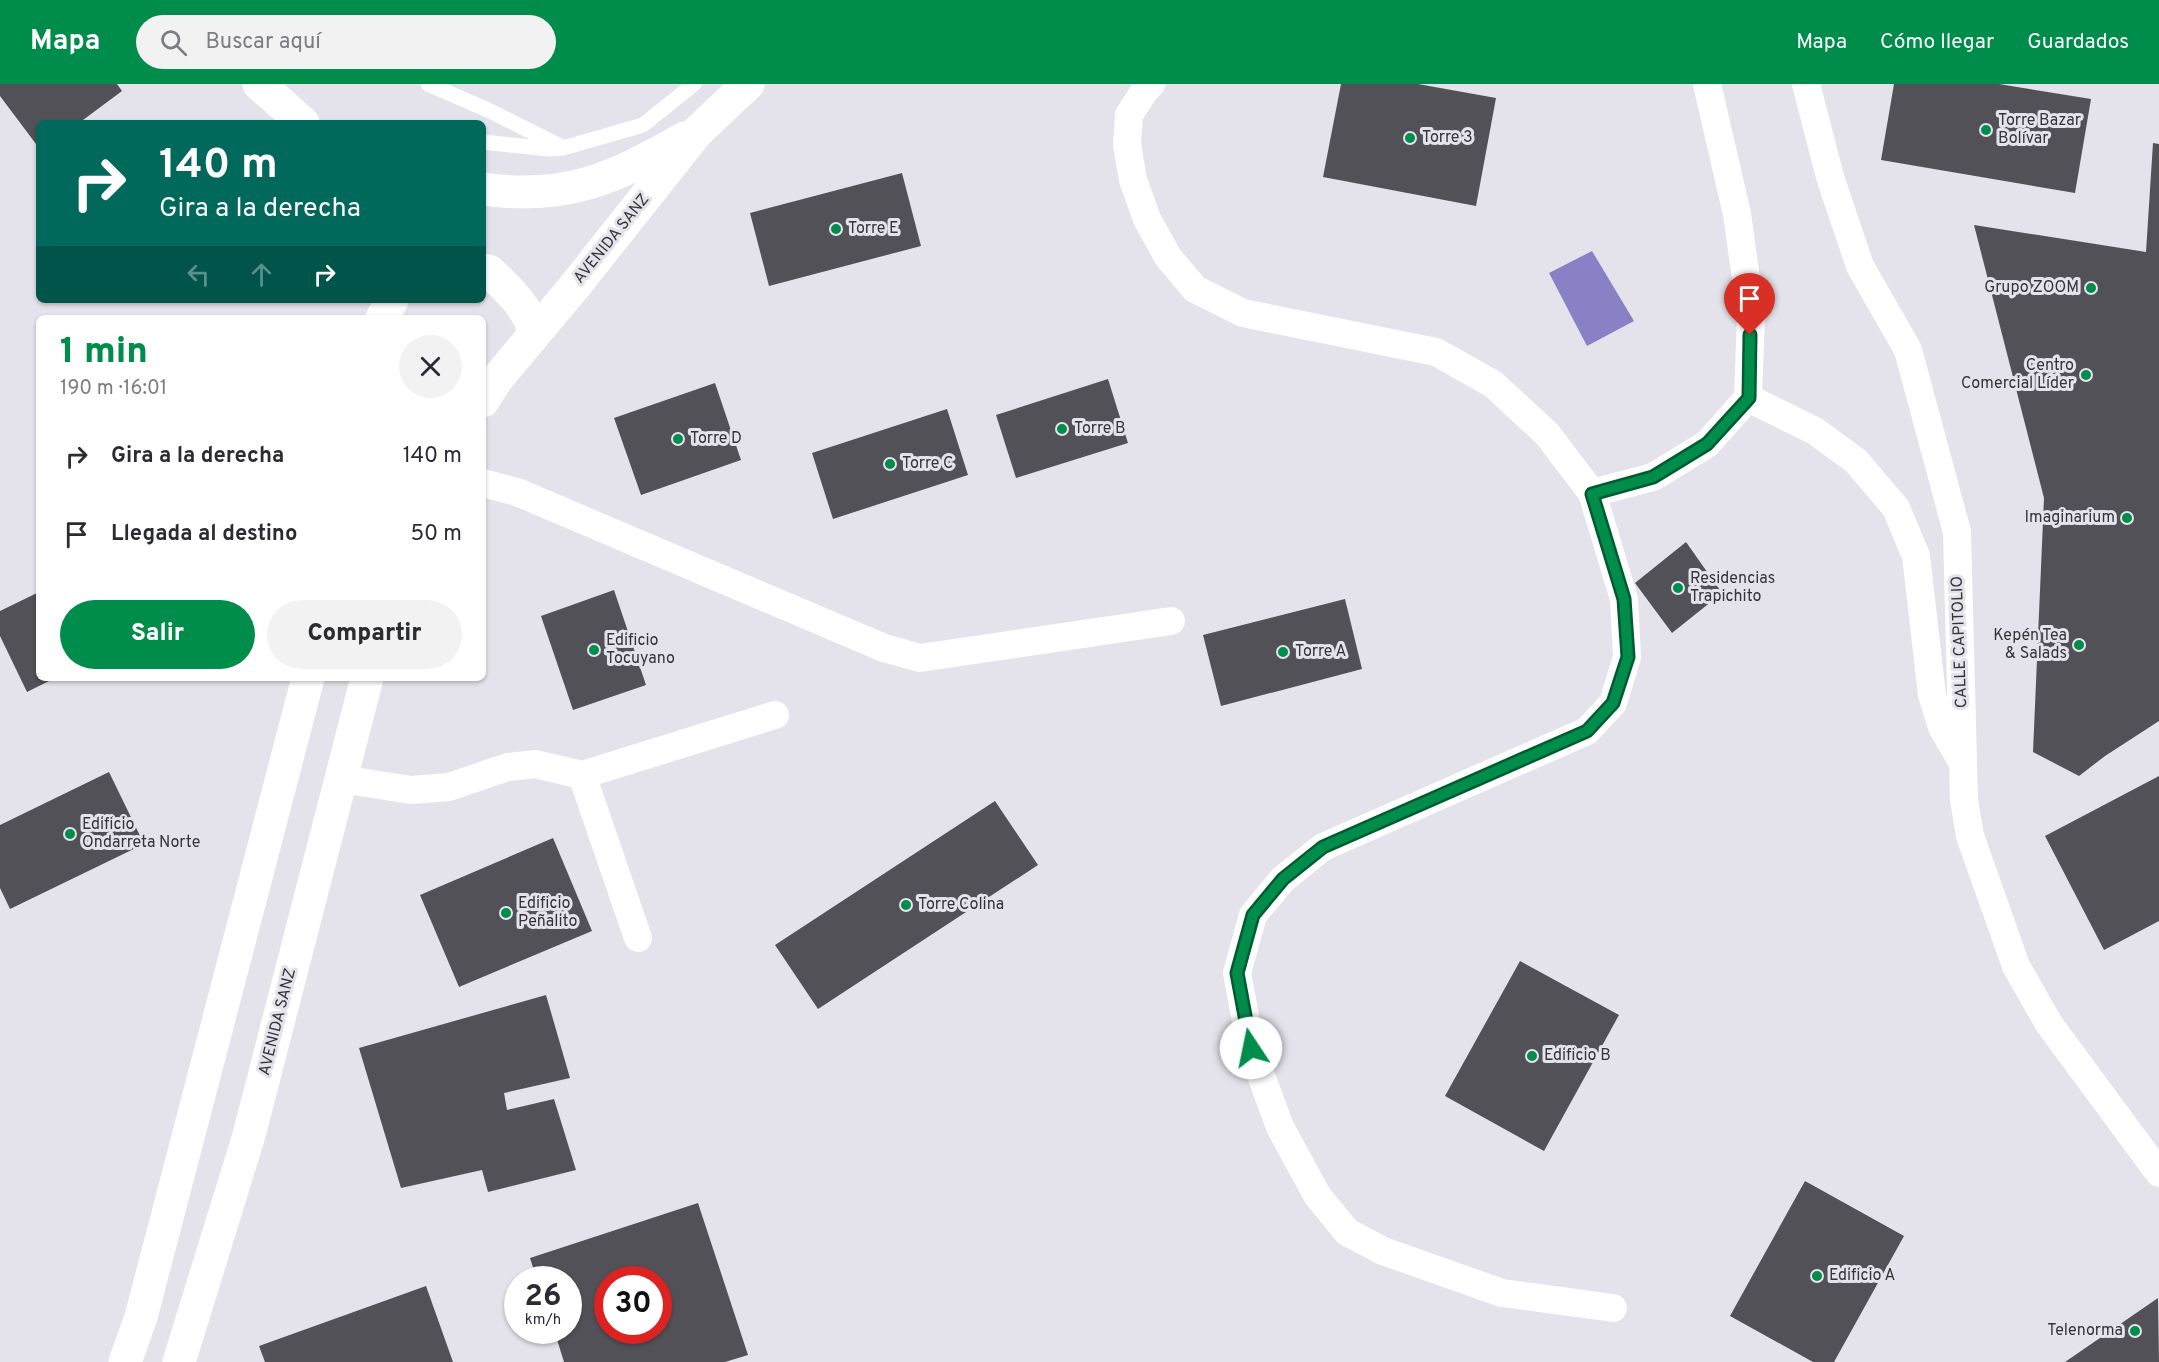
<!DOCTYPE html>
<html lang="es">
<meta charset="utf-8">
<style>
:root{--surface:#fff;--page:#f2f2f3;--text:#2b2b33;--muted:#7c7c81;--accent:#008c4a}
body{margin:0;font-family:Overpass,sans-serif;background:var(--page);color:var(--text);height:100vh;display:flex;flex-direction:column;font-size:22px;white-space:nowrap}
*{box-sizing:border-box;margin:0}
p{font-size:20px;color:var(--muted)}
.icon{flex:none;width:33px;height:33px;fill:none;stroke:currentColor;stroke-width:2;stroke-linecap:round;stroke-linejoin:round}
.map{position:relative;flex:1;overflow:hidden}
.side{position:absolute;left:36px;top:231px;width:450px;height:366px;display:flex;flex-direction:column;background:var(--surface);border-radius:9px;box-shadow:0 2px 4px #0004}
.side>*{flex:none}
.top-card{position:absolute;left:36px;top:36px;width:450px;height:183px;border-radius:9px;box-shadow:0 2px 4px #0004;background:#00695c;color:#fff;overflow:hidden}
.speed{position:absolute;left:504px;top:1182px;display:flex;gap:12px;font-size:30px;font-weight:700;text-align:center}
.speed>*{display:grid;place-content:center;width:78px;height:78px;border-radius:50%;background:var(--surface);box-shadow:0 2px 4px #0004;line-height:1}
.speed small{font-size:15px;font-weight:400}
.speed .limit{border:9px solid #d22;background:#fff;color:#111}
.pin{position:absolute;display:grid;place-items:center;width:51px;height:51px;color:#fff;margin:-62px -26px;border-radius:50% 50% 50% 0;rotate:-45deg;box-shadow:0 0 6px #0007}
.pin .icon{rotate:45deg}
.me{position:absolute;width:66px;margin:-33px;rotate:349deg;stroke-linejoin:round;filter:drop-shadow(0 0 4px #0008)}
.turn{display:flex;align-items:center;gap:21px;height:126px;padding:0 24px;font-size:27px}
.turn .icon{width:78px;height:78px;stroke-width:2.5}
.turn b{display:block;font-size:42px;line-height:51px}
.lanes{display:flex;align-items:center;height:57px;padding:0 24px;background:#0003;justify-content:center;gap:30px;direction:ltr}
.lanes .off{opacity:.35}
.round{display:grid;place-items:center;flex:none;width:63px;height:63px;border-radius:32px;background:var(--page)}
.overview{display:flex;align-items:center;justify-content:space-between;height:102px;padding:0 24px}
h1{font-size:36px;font-weight:800;line-height:45px;color:var(--accent)}
.action{display:flex;gap:12px;margin-top:auto;padding:12px 24px}
.action a{flex:1;height:69px;border-radius:36px;background:var(--accent);color:#fff;font-size:24px;font-weight:800;line-height:69px;text-align:center}
.action a+a{background:var(--page);color:var(--text)}
ul{padding:0;list-style:none}
li{display:flex;align-items:center;gap:18px;height:78px;padding:0 24px}
li div{flex:1}
li b{display:block;font-size:22px}
li em{font-style:normal}
header{display:flex;align-items:center;gap:36px;box-sizing:border-box;height:84px;padding:0 30px;background:var(--accent);color:#fff}
header strong{font-size:28px}
nav{display:flex;gap:33px;margin-inline-start:auto;font-size:21px}
.search{width:420px;height:54px;background:var(--page);display:flex;align-items:center;gap:15px;box-sizing:border-box;padding:0 21px;border-radius:33px;color:var(--muted);font-size:22px}
.map>svg:first-child{display:block}
.water{fill:#8981c5}
.building{fill:#515157;fill-rule:evenodd}
.lines{fill:none;stroke-linecap:round;stroke-linejoin:round}
.service{stroke:#fff;stroke-width:15}
.minor{stroke:#fff;stroke-width:28}
.tertiary{stroke:#fff;stroke-width:33}
.route-casing{stroke:#005b30;stroke-width:15}
.route{stroke:#008c4a;stroke-width:10}
.poi-dot{fill:#008c4a;stroke:#e4e3eb;stroke-width:2}
.labels{text-anchor:middle;dominant-baseline:central;stroke-width:6;stroke-linejoin:round;paint-order:stroke}
.poi-label{font-size:16px;fill:#343437;stroke:#e4e3eb;text-anchor:start}
.street-label{font-size:16px;fill:#343437;stroke:#e4e3eb}
</style>
<header>
<strong>Mapa</strong>
<div class="search"><svg class="icon" aria-label="search" viewBox="0 0 24 24"><circle cx="10" cy="10" r="6"/><path d="M15 15l6 6"/></svg>Buscar aquí</div>
<nav><a>Mapa</a><a>Cómo llegar</a><a>Guardados</a></nav>
</header>
<div class="map">
<svg width="2159" height="1278" viewBox="0 0 2159 1278">
<rect width="100%" height="100%" fill="#e4e3eb"/>
<!-- water -->
<path class="water" d="M 1592,167 L 1634,237 L 1587,262 L 1549,189 Z"/>
<!-- building -->
<path class="building" d="M 0,0 L 117,0 L 122,7 L 79,39 L 39,39 L 39,64 L 0,12 Z
M 1341,0 L 1418,0 L 1496,14 L 1476,122 L 1323,93 Z
M 1894,0 L 1999,0 L 2091,15 L 2075,109 L 1881,76 Z
M 2153,59 L 2159,60 L 2159,637 L 2105,672 L 2079,692 L 2033,668 L 2044,414 L 1974,141 L 2146,168 Z
M 902,89 L 921,162 L 769,202 L 750,129 Z
M 1108,295 L 1128,359 L 1016,394 L 996,331 Z
M 715,299 L 741,376 L 641,411 L 614,334 Z
M 947,325 L 968,391 L 833,435 L 812,369 Z
M 1686,458 L 1722,509 L 1672,549 L 1635,499 Z
M 614,506 L 646,601 L 573,626 L 541,532 Z
M 39,508 L 39,594 L 55,594 L 27,608 L 0,552 L 0,527 Z
M 1345,515 L 1362,585 L 1221,622 L 1203,551 Z
M 109,688 L 144,760 L 10,825 L 0,804 L 0,741 Z
M 2159,692 L 2159,837 L 2104,866 L 2045,752 Z
M 995,717 L 1038,781 L 818,925 L 775,861 Z
M 553,754 L 592,847 L 459,903 L 420,811 Z
M 1520,877 L 1619,931 L 1544,1067 L 1445,1012 Z
M 546,911 L 570,994 L 504,1009 L 507,1026 L 554,1015 L 576,1086 L 488,1108 L 482,1086 L 401,1104 L 359,964 Z
M 1805,1097 L 1904,1152 L 1834,1278 L 1813,1278 L 1730,1232 Z
M 698,1119 L 748,1271 L 725,1278 L 564,1278 L 554,1246 L 568,1246 L 568,1196 L 537,1196 L 530,1174 ZM 608,1196 L 658,1196 L 658,1246 L 608,1246 Z
M 426,1202 L 453,1278 L 265,1278 L 259,1262 Z
M 2158,1214 L 2159,1278 L 2065,1278 Z"/>
<g class="lines">
<!-- service -->
<path class="service" d="M 428,0 L 488,26 L 560,62
M 483,58 L 549,65 L 563,64 L 643,41 L 694,0"/>
<!-- minor -->
<path class="minor" d="M 1151,0 L 1143,9 L 1129,31 L 1127,60 L 1133,96 L 1147,135 L 1168,173 L 1195,205 L 1243,229 L 1436,268 L 1493,300 L 1547,350 L 1592,409 L 1624,515 L 1627,573 L 1613,619 L 1587,647 L 1323,763 L 1283,795 L 1253,831 L 1237,889 L 1251,964 L 1280,1043 L 1317,1111 L 1347,1148 L 1383,1167 L 1502,1209 L 1613,1224
M 1707,0 L 1737,130 L 1751,230 L 1748,314 L 1815,347 L 1856,377 L 1896,424 L 1916,472 L 1932,611 L 1942,643 L 1961,676
M 1806,0 L 1830,93 L 1860,182 L 1908,266 L 1957,448 L 1964,716 L 1970,752 L 2016,882 L 2049,940 L 2159,1089
M 483,399 L 517,408 L 884,564 L 920,574 L 1171,537
M 1592,409 L 1653,393 L 1707,360 L 1748,314
M 582,691 L 638,854
M 341,695 L 411,706 L 449,703 L 508,683 L 535,680 L 582,691 L 775,631"/>
<!-- tertiary -->
<path class="tertiary" d="M 259,0 L 303,39
M 483,105 C 566,117 614,94 685,54
M 483,186 L 489,187 C 509,206 527,222 535,249
M 382,234 L 392,216
M 483,317 L 497,295 L 574,203 L 697,48 L 748,0
M 125,1278 L 141,1233 L 308,594
M 179,1278 L 249,1051 L 367,594"/>
</g>
<g class="lines">
<defs>
<path id="route" d="M 1251,964 L 1237,889 L 1253,831 L 1283,795 L 1323,763 L 1587,647 L 1613,619 L 1628,573 L 1624,515 L 1592,410 L 1653,393 L 1707,360 L 1749,314 L 1750,251"/>
</defs>
<!-- route casing -->
<use href="#route" class="route-casing"/>
<!-- route -->
<use href="#route" class="route"/>
</g>
<!-- markers -->
<g class="poi-dot">
<circle cx="1986" cy="46" r="6"/>
<circle cx="1410" cy="54" r="6"/>
<circle cx="836" cy="145" r="6"/>
<circle cx="2091" cy="204" r="6"/>
<circle cx="2086" cy="291" r="6"/>
<circle cx="1062" cy="345" r="6"/>
<circle cx="678" cy="355" r="6"/>
<circle cx="890" cy="380" r="6"/>
<circle cx="2127" cy="434" r="6"/>
<circle cx="1678" cy="504" r="6"/>
<circle cx="2079" cy="561" r="6"/>
<circle cx="594" cy="566" r="6"/>
<circle cx="1283" cy="568" r="6"/>
<circle cx="70" cy="750" r="6"/>
<circle cx="906" cy="821" r="6"/>
<circle cx="506" cy="829" r="6"/>
<circle cx="1532" cy="972" r="6"/>
<circle cx="1817" cy="1192" r="6"/>
<circle cx="2135" cy="1247" r="6"/>
</g>
<g class="labels">
<!-- poi labels -->
<g class="poi-label">
<text x="1998" y="37">Torre Bazar<tspan x="1998" dy="18">Bolívar</tspan></text>
<text x="1422" y="54">Torre 3</text>
<text x="848" y="145">Torre E</text>
<text x="2079" y="204" text-anchor="end">Grupo ZOOM</text>
<text x="2074" y="282" text-anchor="end">Centro<tspan x="2074" dy="18">Comercial Líder</tspan></text>
<text x="1074" y="345">Torre B</text>
<text x="690" y="355">Torre D</text>
<text x="902" y="380">Torre C</text>
<text x="2115" y="434" text-anchor="end">Imaginarium</text>
<text x="1690" y="495">Residencias<tspan x="1690" dy="18">Trapichito</tspan></text>
<text x="2067" y="552" text-anchor="end">Kepén Tea<tspan x="2067" dy="18">&amp; Salads</tspan></text>
<text x="606" y="557">Edificio<tspan x="606" dy="18">Tocuyano</tspan></text>
<text x="1295" y="568">Torre A</text>
<text x="82" y="741">Edificio<tspan x="82" dy="18">Ondarreta Norte</tspan></text>
<text x="518" y="820">Edificio<tspan x="518" dy="18">Peñalito</tspan></text>
<text x="918" y="821">Torre Colina</text>
<text x="1544" y="972">Edificio B</text>
<text x="1829" y="1192">Edificio A</text>
<text x="2123" y="1247" text-anchor="end">Telenorma</text>
</g>
<!-- street labels -->
<g class="street-label">
<text transform="translate(612 155) rotate(-51)">AVENIDA SANZ</text>
<text transform="translate(1960 558) rotate(-92)">CALLE CAPITOLIO</text>
<text transform="translate(278 938) rotate(-76)">AVENIDA SANZ</text>
</g>
</g>
</svg>
<div class="speed"><div>26<small>km/h</small></div><div class="limit">30</div></div>
<div class="pin" style="left:1750px;top:251px;background:#d93025"><svg class="icon" aria-label="arrive" viewBox="0 0 24 24"><path d="M6 21V4h12l-3 4 3 4H6"/></svg></div>
<svg class="me" style="left:1251px;top:964px" viewBox="-20 -20 40 40"><circle r="19" fill="#fff"/><path d="M0-13L10 11 0 6-10 11z" fill="#008c4a"/></svg>
<div class="top-card">
<div class="turn"><svg class="icon" aria-label="right" viewBox="0 0 24 24"><path d="M7 20v-9h11M14 6l5 5-5 5"/></svg><div><b>140 m</b>Gira a la derecha</div></div>
<div class="lanes"><svg class="icon off" aria-label="left" viewBox="0 0 24 24"><path d="M17 20v-9H6M10 6l-5 5 5 5"/></svg><svg class="icon off" aria-label="ahead" viewBox="0 0 24 24"><path d="M12 20V5M6 11l6-6 6 6"/></svg><svg class="icon" aria-label="right" viewBox="0 0 24 24"><path d="M7 20v-9h11M14 6l5 5-5 5"/></svg></div>
</div>
<section class="side">
<div class="overview"><div><h1>1 min</h1><p>190 m · 16:01</p></div><a class="round"><svg class="icon" aria-label="close" viewBox="0 0 24 24"><path d="M6 6l12 12M18 6L6 18"/></svg></a></div>
<ul>
<li><svg class="icon" aria-label="right" viewBox="0 0 24 24"><path d="M7 20v-9h11M14 6l5 5-5 5"/></svg><div><b>Gira a la derecha</b></div><em>140 m</em></li>
<li><svg class="icon" aria-label="arrive" viewBox="0 0 24 24"><path d="M6 21V4h12l-3 4 3 4H6"/></svg><div><b>Llegada al destino</b></div><em>50 m</em></li>
</ul>
<div class="action"><a>Salir</a><a>Compartir</a></div>
</section>
</div>
